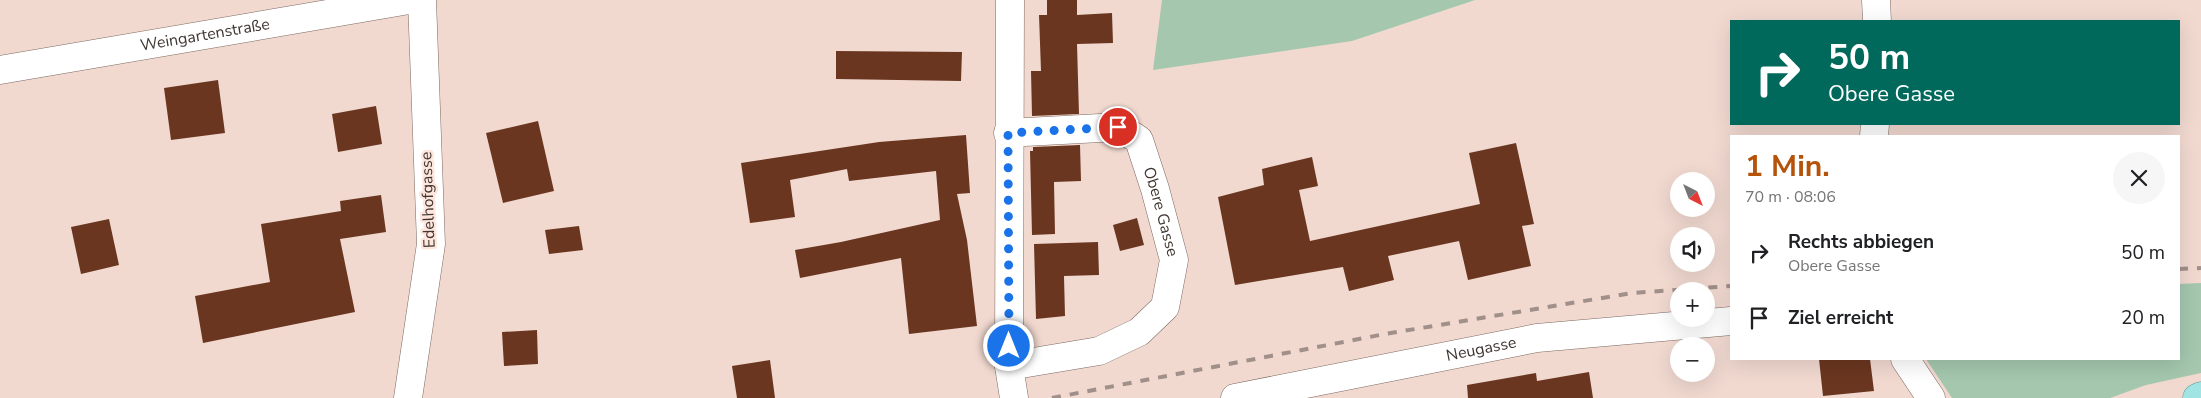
<!DOCTYPE html>
<html lang="de">
<meta charset="utf-8">
<style>
:root{--surface:#fff;--page:#f6f6f6;--text:#202124;--muted:#757577;--accent:#b45309}
body{margin:0;font-family:"Nunito Sans",sans-serif;background:var(--page);color:var(--text);height:100vh;display:flex;flex-direction:column;font-size:19px;white-space:nowrap}
*{box-sizing:border-box;margin:0}
p{font-size:16px;color:var(--muted)}
.icon{flex:none;width:28px;height:28px;fill:none;stroke:currentColor;stroke-width:2;stroke-linecap:round;stroke-linejoin:round}
.map{position:relative;flex:1;overflow:hidden}
.panel{position:absolute;left:1730px;top:135px;width:450px;height:225px;display:flex;flex-direction:column;background:var(--surface);border-radius:0px;box-shadow:0 5px 20px #0002}
.panel>*{flex:none}
.top-card{position:absolute;left:1730px;top:20px;width:450px;height:105px;border-radius:0px;box-shadow:0 5px 20px #0002;background:#00695c;color:#fff;overflow:hidden}
.needle{width:32px;rotate:138deg}
.buttons{position:absolute;left:1670px;top:172px;display:grid;gap:10px}
.buttons a{display:grid;place-items:center;width:45px;height:45px;border-radius:50%;background:var(--surface);box-shadow:0 5px 20px #0002;font-size:25px}
.pin{position:absolute;display:grid;place-items:center;width:42px;height:42px;color:#fff;margin:-21px;border:2px solid #fff;border-radius:50%;box-shadow:0 1px 5px #0007}
.me{position:absolute;width:55px;margin:-28px;rotate:0deg;stroke-linejoin:round;filter:drop-shadow(0 0 4px #0008)}
.turn{display:flex;align-items:center;gap:18px;height:105px;padding:0 15px;font-size:22px}
.turn .icon{width:65px;height:65px;stroke-width:2.5}
.turn b{display:block;font-size:35px;line-height:42px}
.round{display:grid;place-items:center;flex:none;width:52px;height:52px;border-radius:26px;background:var(--page)}
.overview{display:flex;align-items:center;justify-content:space-between;height:85px;padding:0 15px}
h1{font-size:30px;font-weight:700;line-height:38px;color:var(--accent)}
ul{padding:0;list-style:none}
li{display:flex;align-items:center;gap:15px;height:65px;padding:0 15px}
li div{flex:1}
li b{display:block;font-size:19px}
li em{font-style:normal}
.map>svg:first-child{display:block}
.green{fill:#a4c7ae}
.building{fill:#6a3620}
.lines{fill:none;stroke-linecap:round;stroke-linejoin:round}
.minor-casing{stroke:#7d6960;stroke-width:29}
.primary-casing{stroke:#559d9a;stroke-width:29}
.minor{stroke:#fff;stroke-width:28}
.primary{stroke:#a0e5e4;stroke-width:28}
.rail{stroke:#a18f89;stroke-width:4;stroke-dasharray:9 9;stroke-linecap:butt}
.route{stroke:#1a73e8;stroke-width:9;stroke-dasharray:0 16.2}
.labels{text-anchor:middle;dominant-baseline:central;stroke-width:5;stroke-linejoin:round;paint-order:stroke}
.street-label{font-size:16px;fill:#3f3632;stroke:#fee6dd}
</style>
<div class="map">
<svg width="2201" height="398" viewBox="0 0 2201 398">
<rect width="100%" height="100%" fill="#f1d9d0"/>
<!-- green -->
<path class="green" d="M 1162,0 L 1475,0 L 1352,41 L 1153,70 Z
M 2201,283 L 2201,373 L 2146,385 L 2110,398 L 1952,398 L 1926,359 L 2179,359 L 2179,284 Z"/>
<!-- building -->
<path class="building" d="M 1047,0 L 1077,0 L 1077,15 L 1112,13 L 1113,43 L 1077,44 L 1079,114 L 1032,116 L 1031,71 L 1041,71 L 1039,15 L 1047,15 Z
M 836,51 L 962,52 L 961,81 L 836,79 Z
M 218,80 L 225,133 L 171,140 L 164,88 Z
M 376,106 L 382,144 L 338,152 L 332,114 Z
M 538,121 L 554,191 L 503,203 L 486,133 Z
M 966,135 L 970,193 L 957,194 L 967,240 L 977,326 L 909,334 L 901,258 L 800,278 L 795,250 L 841,242 L 940,220 L 936,171 L 849,181 L 847,169 L 790,180 L 795,217 L 750,223 L 741,163 L 879,142 Z
M 1516,143 L 1534,224 L 1522,226 L 1531,266 L 1468,280 L 1459,241 L 1388,256 L 1394,280 L 1349,291 L 1343,267 L 1235,285 L 1218,197 L 1264,185 L 1262,169 L 1312,157 L 1318,186 L 1299,190 L 1310,241 L 1480,204 L 1469,153 Z
M 1080,145 L 1081,181 L 1054,182 L 1055,234 L 1032,235 L 1030,151 L 1033,151 L 1033,147 Z
M 381,195 L 386,232 L 340,239 L 355,312 L 203,343 L 195,296 L 270,282 L 261,224 L 341,211 L 340,201 Z
M 1137,218 L 1144,245 L 1120,251 L 1113,225 Z
M 109,219 L 119,265 L 81,274 L 71,227 Z
M 579,226 L 583,250 L 549,254 L 545,230 Z
M 1098,242 L 1099,275 L 1064,276 L 1065,316 L 1036,319 L 1034,244 Z
M 537,330 L 538,364 L 504,366 L 502,332 Z
M 1819,359 L 1870,359 L 1874,391 L 1823,396 Z
M 770,360 L 775,398 L 737,398 L 732,366 Z
M 1589,372 L 1593,398 L 1468,398 L 1467,385 L 1536,373 L 1537,381 Z"/>
<g class="lines">
<defs>
<g id="minor">
<path d="M 1010,0 L 1009,366 L 1014,398"/>
<path d="M 1876,0 L 1877,21"/>
<path id="s1" d="M 0,70 L 409,0"/>
<path id="s2" d="M 1008,133 L 1119,127 L 1139,140 L 1155,189 L 1174,260 L 1165,307 L 1139,332 L 1099,351 L 1009,366"/>
<path d="M 1874,136 L 1875,124"/>
<path d="M 1905,359 L 1931,398"/>
<path d="M 408,398 L 431,244 L 422,0"/>
<path id="s3" d="M 1235,398 L 1537,338 L 1731,321"/>
</g>
<path id="primary" d="M 2197,398 L 2201,396"/>
</defs>
<!-- minor casing -->
<use href="#minor" class="minor-casing"/>
<!-- primary casing -->
<use href="#primary" class="primary-casing"/>
<!-- minor -->
<use href="#minor" class="minor"/>
<!-- primary -->
<use href="#primary" class="primary"/>
<!-- rail -->
<path class="rail" d="M 2179,269 L 2201,268
M 1052,398 L 1385,334 L 1632,293 L 1731,286"/>
</g>
<g class="lines">
<!-- route -->
<path class="route" d="M 1009,346 L 1008,133 L 1118,127"/>
</g>
<g class="labels">
<!-- street labels -->
<g class="street-label">
<text stroke="none"><textPath href="#s1" startOffset="208">Weingartenstraße</textPath></text>
<text transform="translate(428 200) rotate(-92)">Edelhofgasse</text>
<text stroke="none"><textPath href="#s2" startOffset="210">Obere Gasse</textPath></text>
<text stroke="none"><textPath href="#s3" startOffset="251">Neugasse</textPath></text>
</g>
</g>
</svg>
<div class="buttons">
<a><svg class="needle" viewBox="-14 -14 28 28"><path d="M0-13l5 13h-10z" fill="#e53935"/><path d="M0 13l5-13h-10z" fill="#757577"/></svg></a>
<a><svg class="icon" aria-label="sound" viewBox="0 0 24 24"><path d="M4 9h4l5-4v14l-5-4H4zM17 9q2 3 0 6"/></svg></a>
<a>+</a>
<a>−</a>
</div>
<div class="pin" style="left:1118px;top:127px;background:#d93025"><svg class="icon" aria-label="arrive" viewBox="0 0 24 24"><path d="M6 21V4h12l-3 4 3 4H6"/></svg></div>
<svg class="me" style="left:1009px;top:346px" viewBox="-20 -20 40 40"><circle r="17" fill="#1a73e8" stroke="#fff" stroke-width="3"/><path d="M0-11L8 9 0 5-8 9z" fill="#fff"/></svg>
<div class="top-card">
<div class="turn"><svg class="icon" aria-label="right" viewBox="0 0 24 24"><path d="M7 20v-9h11M14 6l5 5-5 5"/></svg><div><b>50 m</b>Obere Gasse</div></div>
</div>
<section class="panel">
<div class="overview"><div><h1>1 Min.</h1><p>70 m · 08:06</p></div><a class="round"><svg class="icon" aria-label="close" viewBox="0 0 24 24"><path d="M6 6l12 12M18 6L6 18"/></svg></a></div>
<ul>
<li><svg class="icon" aria-label="right" viewBox="0 0 24 24"><path d="M7 20v-9h11M14 6l5 5-5 5"/></svg><div><b>Rechts abbiegen</b><p>Obere Gasse</p></div><em>50 m</em></li>
<li><svg class="icon" aria-label="arrive" viewBox="0 0 24 24"><path d="M6 21V4h12l-3 4 3 4H6"/></svg><div><b>Ziel erreicht</b></div><em>20 m</em></li>
</ul>
</section>
</div>
